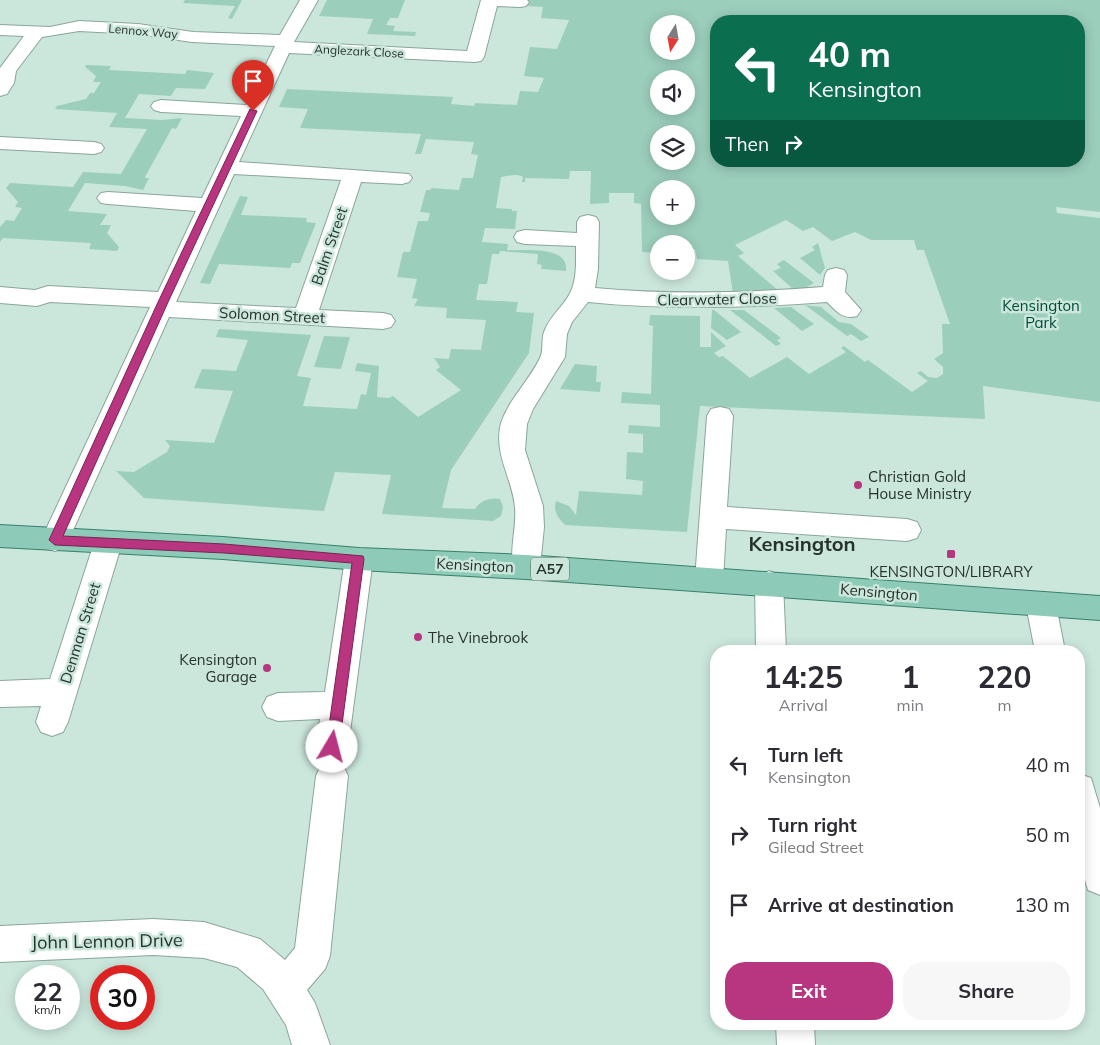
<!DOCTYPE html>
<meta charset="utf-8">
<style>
:root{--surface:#fff;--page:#f7f7f7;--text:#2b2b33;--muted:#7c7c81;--accent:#b8367f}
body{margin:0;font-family:Mulish,sans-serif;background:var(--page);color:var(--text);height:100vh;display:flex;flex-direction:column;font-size:19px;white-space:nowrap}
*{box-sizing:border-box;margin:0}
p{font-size:16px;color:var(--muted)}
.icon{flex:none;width:28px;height:28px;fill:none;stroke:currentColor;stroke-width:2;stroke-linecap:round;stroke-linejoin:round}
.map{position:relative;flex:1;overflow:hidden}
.side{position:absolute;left:710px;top:645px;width:375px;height:385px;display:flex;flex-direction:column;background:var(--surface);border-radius:20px;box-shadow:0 2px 12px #0003}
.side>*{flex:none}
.guide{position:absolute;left:710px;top:15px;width:375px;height:152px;border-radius:20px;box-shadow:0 2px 12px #0003;background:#0b6e4f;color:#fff;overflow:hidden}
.needle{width:32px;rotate:191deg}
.tools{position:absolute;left:650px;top:15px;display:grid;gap:10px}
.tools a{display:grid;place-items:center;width:45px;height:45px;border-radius:50%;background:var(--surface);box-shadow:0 2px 12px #0003;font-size:25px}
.speed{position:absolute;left:15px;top:965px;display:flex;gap:10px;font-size:25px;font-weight:700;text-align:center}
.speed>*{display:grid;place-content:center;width:65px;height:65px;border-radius:50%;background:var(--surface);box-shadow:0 2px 12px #0003;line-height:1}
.speed small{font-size:12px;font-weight:400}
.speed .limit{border:8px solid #d22;background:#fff;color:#111}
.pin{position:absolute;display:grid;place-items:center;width:42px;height:42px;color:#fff;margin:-51px -21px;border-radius:50% 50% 50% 0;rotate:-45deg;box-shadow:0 0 5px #0007}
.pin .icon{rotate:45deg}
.me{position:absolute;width:55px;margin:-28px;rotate:8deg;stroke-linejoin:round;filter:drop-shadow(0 0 4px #0008)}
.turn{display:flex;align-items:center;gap:18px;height:105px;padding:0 15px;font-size:22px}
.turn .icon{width:65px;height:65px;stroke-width:2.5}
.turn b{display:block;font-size:35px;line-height:42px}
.then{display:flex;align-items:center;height:48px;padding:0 15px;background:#0003;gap:10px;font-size:19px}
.eta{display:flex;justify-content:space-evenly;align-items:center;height:85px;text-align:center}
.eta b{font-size:30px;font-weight:700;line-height:35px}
.cta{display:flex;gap:10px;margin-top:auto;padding:10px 15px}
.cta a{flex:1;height:58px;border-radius:20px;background:var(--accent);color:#fff;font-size:20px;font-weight:700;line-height:58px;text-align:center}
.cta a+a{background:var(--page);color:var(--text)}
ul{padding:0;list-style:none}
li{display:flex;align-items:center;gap:15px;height:70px;padding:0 15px}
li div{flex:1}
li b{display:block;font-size:19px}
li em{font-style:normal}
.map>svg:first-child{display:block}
.green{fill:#9ccebc;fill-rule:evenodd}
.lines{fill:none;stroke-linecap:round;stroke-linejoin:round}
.minor-casing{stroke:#8aa59b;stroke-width:2}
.major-casing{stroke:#387f69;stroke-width:2}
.minor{fill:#fff;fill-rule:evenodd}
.major{fill:#8dcbb8;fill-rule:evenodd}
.route{fill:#b8367f;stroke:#782353}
.poi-dot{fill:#b8367f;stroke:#cbe7dc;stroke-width:2}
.labels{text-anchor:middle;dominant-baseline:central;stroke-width:5;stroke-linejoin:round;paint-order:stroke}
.far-street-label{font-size:12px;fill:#27322d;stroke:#cbe7dc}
.shield{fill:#cbe7dc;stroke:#586862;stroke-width:1}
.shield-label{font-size:14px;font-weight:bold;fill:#27322d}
.street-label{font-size:15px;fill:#27322d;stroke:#cbe7dc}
.park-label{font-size:15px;fill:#004c3a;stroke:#cbe7dc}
.poi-label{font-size:15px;fill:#27322d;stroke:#cbe7dc;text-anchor:start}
.near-street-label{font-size:18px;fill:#27322d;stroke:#cbe7dc}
.district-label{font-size:20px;font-weight:bold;fill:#27322d;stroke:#cbe7dc}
</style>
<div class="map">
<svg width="1100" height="1045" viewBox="0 0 1100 1045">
<rect width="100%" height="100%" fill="#cbe7dc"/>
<!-- green -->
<path class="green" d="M 185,0 L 242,0 L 232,19 L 228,18 L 235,6 L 183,3 Z
M 327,0 L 405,0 L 398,18 L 390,18 L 386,25 L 395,26 L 393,31 L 416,32 L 415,36 L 367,34 L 373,19 L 319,16 Z
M 528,0 L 1100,0 L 1100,212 L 1056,207 L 1057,213 L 1100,218 L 1100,402 L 983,386 L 985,419 L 700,406 L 687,532 L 565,525 C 558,518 553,511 556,501 L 569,506 L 576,515 L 579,491 L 642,495 L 643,481 L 626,479 L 627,452 L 643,453 L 643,434 L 628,433 L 629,425 L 660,427 L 660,405 L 621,403 L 622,392 L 651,394 L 653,326 L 649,325 L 650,315 L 700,316 L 700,347 L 711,347 L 711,332 L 726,346 L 714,353 L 719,357 L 723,356 L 750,378 L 787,357 L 809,374 L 846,352 L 841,348 L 844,346 L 865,362 L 868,360 L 912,392 L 928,381 L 917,373 L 921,371 L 928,377 L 937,378 L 943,374 L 943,367 L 934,359 L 943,353 L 942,324 L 950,324 L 924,250 L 917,250 L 914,240 L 871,240 L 855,232 L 832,241 L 813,227 L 803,231 L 786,220 L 735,245 L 744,253 L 738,256 L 779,291 L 733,294 L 728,261 L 697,259 L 695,249 L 686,249 L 686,244 L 659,244 L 659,253 L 642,252 L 641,204 L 634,203 L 634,193 L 609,193 L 609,203 L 590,204 L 591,171 L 570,171 L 569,179 L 525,178 L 525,182 L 522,182 L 523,177 C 517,173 508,176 501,177 L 496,208 L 512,209 L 512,211 L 517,211 L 515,229 L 485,228 L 482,242 L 508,244 L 507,250 C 525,251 569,245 566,271 L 541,269 L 542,265 L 537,264 L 538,254 L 500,251 L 499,254 L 492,254 L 487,284 L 479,284 L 476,300 L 518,302 L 516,312 L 534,313 L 529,353 L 451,470 L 442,508 L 475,509 C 480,501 490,497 500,499 L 503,507 L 501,516 L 493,521 L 382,514 L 391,475 L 335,472 L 324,511 L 144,498 L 116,471 L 134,472 L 167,452 L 170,446 L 165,440 L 214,443 L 233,391 L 194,388 L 202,369 L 236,371 L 248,340 L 216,337 L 219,329 L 311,335 L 297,376 L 311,378 L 303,406 L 357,409 L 361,394 L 366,395 L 371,373 L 355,371 L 357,363 L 379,366 L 377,397 L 389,398 L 393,396 L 418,417 L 461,390 L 436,370 L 440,367 L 434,358 L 449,359 L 451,349 L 481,350 L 486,320 L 446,318 L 447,308 L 414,306 L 418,299 L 412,298 L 417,279 L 397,277 L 403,252 L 410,252 L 418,221 L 428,221 L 430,213 L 420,212 L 426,190 L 431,190 L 431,188 L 459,190 L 462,178 L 473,178 L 478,155 L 471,154 L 474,142 L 426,139 L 421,154 L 415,154 L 421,134 L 300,128 L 308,109 L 279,107 L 287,89 L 453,97 L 451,104 L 474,106 L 475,103 L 517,105 L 520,91 L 538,92 L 544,78 L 524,76 L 530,47 L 557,49 L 569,20 L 541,18 L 543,7 L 526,6 ZM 716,21 L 1079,21 L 1079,161 L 716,161 ZM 659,24 L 686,24 L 686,51 L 659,51 ZM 659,79 L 686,79 L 686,106 L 659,106 ZM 659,134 L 686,134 L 686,161 L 659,161 ZM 659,189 L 686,189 L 686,216 L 659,216 Z
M 86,65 L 111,66 L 109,70 L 185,74 L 187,70 L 214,73 L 205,89 L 176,88 L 171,96 L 139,94 L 125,118 L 162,120 L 182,118 L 176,129 L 172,128 L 145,177 L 145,178 L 149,178 L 143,190 L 125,186 L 85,183 L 68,211 L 107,214 L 100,225 L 111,225 L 107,233 L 119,247 L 117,251 L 89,249 L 91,244 L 90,243 L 3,238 L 0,242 L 0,227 L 6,220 L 14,221 L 22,208 L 15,207 L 18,202 L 6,188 L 10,183 L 73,187 L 83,172 L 121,174 L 147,129 L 109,127 L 117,113 L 55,109 L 57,106 L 86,99 L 90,93 L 94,93 L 101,82 L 93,82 L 96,76 L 85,67 Z
M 240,196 L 248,197 L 241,215 L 307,218 L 306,222 L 316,223 L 300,263 L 292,263 L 290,268 L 219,264 L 210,284 L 200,283 Z
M 818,243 L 825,268 L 820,275 L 800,258 L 815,250 L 812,247 Z
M 784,260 L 814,283 L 805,288 L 794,290 L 773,271 L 781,268 L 777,264 Z
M 805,305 L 821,307 L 839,322 L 851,324 L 869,337 L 861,341 L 851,334 L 847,336 Z
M 791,307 L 814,324 L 802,331 L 774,308 Z
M 712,310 L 714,310 L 741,332 L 727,340 L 711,328 Z
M 730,310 L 744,310 L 781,338 L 777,340 L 781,344 L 776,346 Z
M 324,336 L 350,337 L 341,369 L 314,367 Z
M 575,364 L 597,366 L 596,382 L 601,382 L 600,392 L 560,389 Z"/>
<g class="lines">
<defs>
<path id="minor" d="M 300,0 L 318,0 L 294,42 L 467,51 L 481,0 L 527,0 L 529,2 L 526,6 L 520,7 L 497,6 L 484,57 L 481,61 L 475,62 L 289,53 L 239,162 L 409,174 L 412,178 L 409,182 L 402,184 L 361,182 L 319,310 L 383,313 L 391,315 L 395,321 L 391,327 L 383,329 L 169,317 L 65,548 L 55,551 L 45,548 L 41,540 L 150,307 L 50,302 L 37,306 L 0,303 L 0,287 L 35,290 L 48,286 L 158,292 L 196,211 L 108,204 L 101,203 L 97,198 L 101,193 L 108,192 L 202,198 L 241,116 L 161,112 L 154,110 L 151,106 L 154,102 L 161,100 L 246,105 L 275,46 L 192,42 L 137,34 L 79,31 L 42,37 L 16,71 L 14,83 L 7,94 L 0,96 L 0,68 L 24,36 L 0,35 L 0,25 L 50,27 L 79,21 L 138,24 L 193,32 L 280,35 ZM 234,174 L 341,180 L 296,308 L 176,302 Z
M 0,137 L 94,142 L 101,144 L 104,148 L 101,152 L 94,154 L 0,149 Z
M 588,215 L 596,217 L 599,222 L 598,269 L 595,288 C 671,295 747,293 823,287 L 825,275 L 828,270 L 836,268 L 844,270 L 847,275 L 845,292 L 861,310 L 857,316 C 843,320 837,312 827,302 C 747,308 668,310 588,302 L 572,322 L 567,334 L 565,357 L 533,409 L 527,424 L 525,450 L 543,506 L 544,527 L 540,567 L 536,575 L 526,579 L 516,575 C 507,558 517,528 515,508 C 513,479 493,454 501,423 C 509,399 529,381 540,358 C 544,350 541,340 544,332 C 550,315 566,304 571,291 C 577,278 576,261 576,246 L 525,244 L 517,242 L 514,237 L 517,232 L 525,230 L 577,233 L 577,222 L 580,217 Z
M 720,407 L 729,409 L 733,416 L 727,507 L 907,519 L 917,522 L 921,530 L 917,538 L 907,541 L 726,529 L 723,580 L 719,588 L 709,592 L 699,588 L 695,580 L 707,416 L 711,409 Z
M 108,532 L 118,535 L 122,543 L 68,722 L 63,732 L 52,736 L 41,732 L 36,722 L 41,706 L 0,707 L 0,681 L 50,679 L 94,543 L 98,535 Z
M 359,548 L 369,551 L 373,559 L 348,747 L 343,757 L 333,761 L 343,765 L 348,776 L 330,956 L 325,969 L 307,990 L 315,1003 L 330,1045 L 292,1045 L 286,1025 L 263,989 L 237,967 L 204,958 L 153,955 L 0,962 L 0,926 L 153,919 L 204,922 L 260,939 L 285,960 L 295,948 L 316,776 L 321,765 L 331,761 L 321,757 L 316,747 L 320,719 L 278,721 L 267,717 L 262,707 L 267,697 L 278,693 L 325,692 L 345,559 L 349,551 Z
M 769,571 L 779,575 L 783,583 L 786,651 L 756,651 L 755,583 L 759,575 Z
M 1041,593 L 1051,596 L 1056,605 L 1065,651 L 1035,651 L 1026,605 L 1031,596 Z
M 1079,774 L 1091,778 L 1100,808 L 1100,895 L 1088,890 L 1079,860 Z
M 776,1024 L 814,1024 L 815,1045 L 777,1045 Z"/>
<path id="major" d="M 0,525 L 223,537 L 359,548 L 526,555 L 1100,596 L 1100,620 L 526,579 L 359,570 L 223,559 L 0,547 Z"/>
</defs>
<!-- minor casing -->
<use href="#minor" class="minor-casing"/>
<!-- major casing -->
<use href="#major" class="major-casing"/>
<!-- minor -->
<use href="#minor" class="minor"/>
<!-- major -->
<use href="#major" class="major"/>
</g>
<!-- route -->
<path class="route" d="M 250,109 L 257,111 L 169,300 L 63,536 L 224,544 L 363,556 L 364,559 L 339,747 L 337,751 L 332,753 L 327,751 L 326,747 L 352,563 L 224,553 L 55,545 L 49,540 L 159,300 Z"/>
<!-- markers -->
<g class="poi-dot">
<circle cx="858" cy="485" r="5"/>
<rect x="946" y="549" width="10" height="10" rx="2.5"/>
<circle cx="418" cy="637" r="5"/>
<circle cx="267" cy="668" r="5"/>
</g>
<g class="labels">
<!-- far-street labels -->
<g class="far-street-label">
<text transform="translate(143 31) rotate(5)">Lennox Way</text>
<text transform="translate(359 51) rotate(3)">Anglezark Close</text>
</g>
<!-- shield labels -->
<rect class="shield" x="531" y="557.5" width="38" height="23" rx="4"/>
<g class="shield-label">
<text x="550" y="569">A57</text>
</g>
<!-- street labels -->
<g class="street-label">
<text transform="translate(329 246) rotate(-71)">Balm Street</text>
<text transform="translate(717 299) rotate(-1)">Clearwater Close</text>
<text transform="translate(272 315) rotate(3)">Solomon Street</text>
<text transform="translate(475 565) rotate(3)">Kensington</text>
<text transform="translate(879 592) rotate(5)">Kensington</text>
<text transform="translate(80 633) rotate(-73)">Denman Street</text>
</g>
<!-- park labels -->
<g class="park-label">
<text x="1041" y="305">Kensington<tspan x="1041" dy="17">Park</tspan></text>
</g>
<!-- poi labels -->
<g class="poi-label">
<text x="868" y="476">Christian Gold<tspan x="868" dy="17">House Ministry</tspan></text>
<text x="951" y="571" text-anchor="middle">KENSINGTON/LIBRARY</text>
<text x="428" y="637">The Vinebrook</text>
<text x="257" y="659" text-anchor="end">Kensington<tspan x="257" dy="17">Garage</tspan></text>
</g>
<!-- near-street labels -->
<g class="near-street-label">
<text transform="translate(107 941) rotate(-1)">John Lennon Drive</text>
</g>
<!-- district labels -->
<g class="district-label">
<text x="802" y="543">Kensington</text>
</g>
</g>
</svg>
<div class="tools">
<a><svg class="needle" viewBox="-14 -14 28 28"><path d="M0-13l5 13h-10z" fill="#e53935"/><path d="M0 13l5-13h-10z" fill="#7c7c81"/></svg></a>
<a><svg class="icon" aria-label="sound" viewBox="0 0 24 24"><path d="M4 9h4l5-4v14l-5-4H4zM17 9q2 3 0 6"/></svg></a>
<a><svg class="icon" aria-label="layers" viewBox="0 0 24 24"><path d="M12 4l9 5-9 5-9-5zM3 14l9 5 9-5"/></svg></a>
<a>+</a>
<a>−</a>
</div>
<div class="speed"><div>22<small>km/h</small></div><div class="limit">30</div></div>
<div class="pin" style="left:253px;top:111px;background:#d93025"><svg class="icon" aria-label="arrive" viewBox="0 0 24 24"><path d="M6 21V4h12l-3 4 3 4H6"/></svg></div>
<svg class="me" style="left:332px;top:747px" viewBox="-20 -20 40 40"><circle r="19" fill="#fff"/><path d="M0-13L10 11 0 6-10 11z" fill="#b8367f"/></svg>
<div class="guide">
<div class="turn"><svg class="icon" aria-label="left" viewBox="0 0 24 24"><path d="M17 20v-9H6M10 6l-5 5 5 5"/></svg><div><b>40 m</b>Kensington</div></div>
<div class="then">Then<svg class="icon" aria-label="right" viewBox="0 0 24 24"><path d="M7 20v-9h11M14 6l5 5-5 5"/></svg></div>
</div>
<section class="side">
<div class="eta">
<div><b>14:25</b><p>Arrival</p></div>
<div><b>1</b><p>min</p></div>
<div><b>220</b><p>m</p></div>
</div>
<ul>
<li><svg class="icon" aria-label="left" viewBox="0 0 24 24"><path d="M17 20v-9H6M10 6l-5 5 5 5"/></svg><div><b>Turn left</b><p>Kensington</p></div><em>40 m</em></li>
<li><svg class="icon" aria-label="right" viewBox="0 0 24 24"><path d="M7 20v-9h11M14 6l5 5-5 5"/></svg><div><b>Turn right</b><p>Gilead Street</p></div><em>50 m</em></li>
<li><svg class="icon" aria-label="arrive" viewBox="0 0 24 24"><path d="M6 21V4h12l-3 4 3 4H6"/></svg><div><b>Arrive at destination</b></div><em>130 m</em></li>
</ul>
<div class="cta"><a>Exit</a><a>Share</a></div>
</section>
</div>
